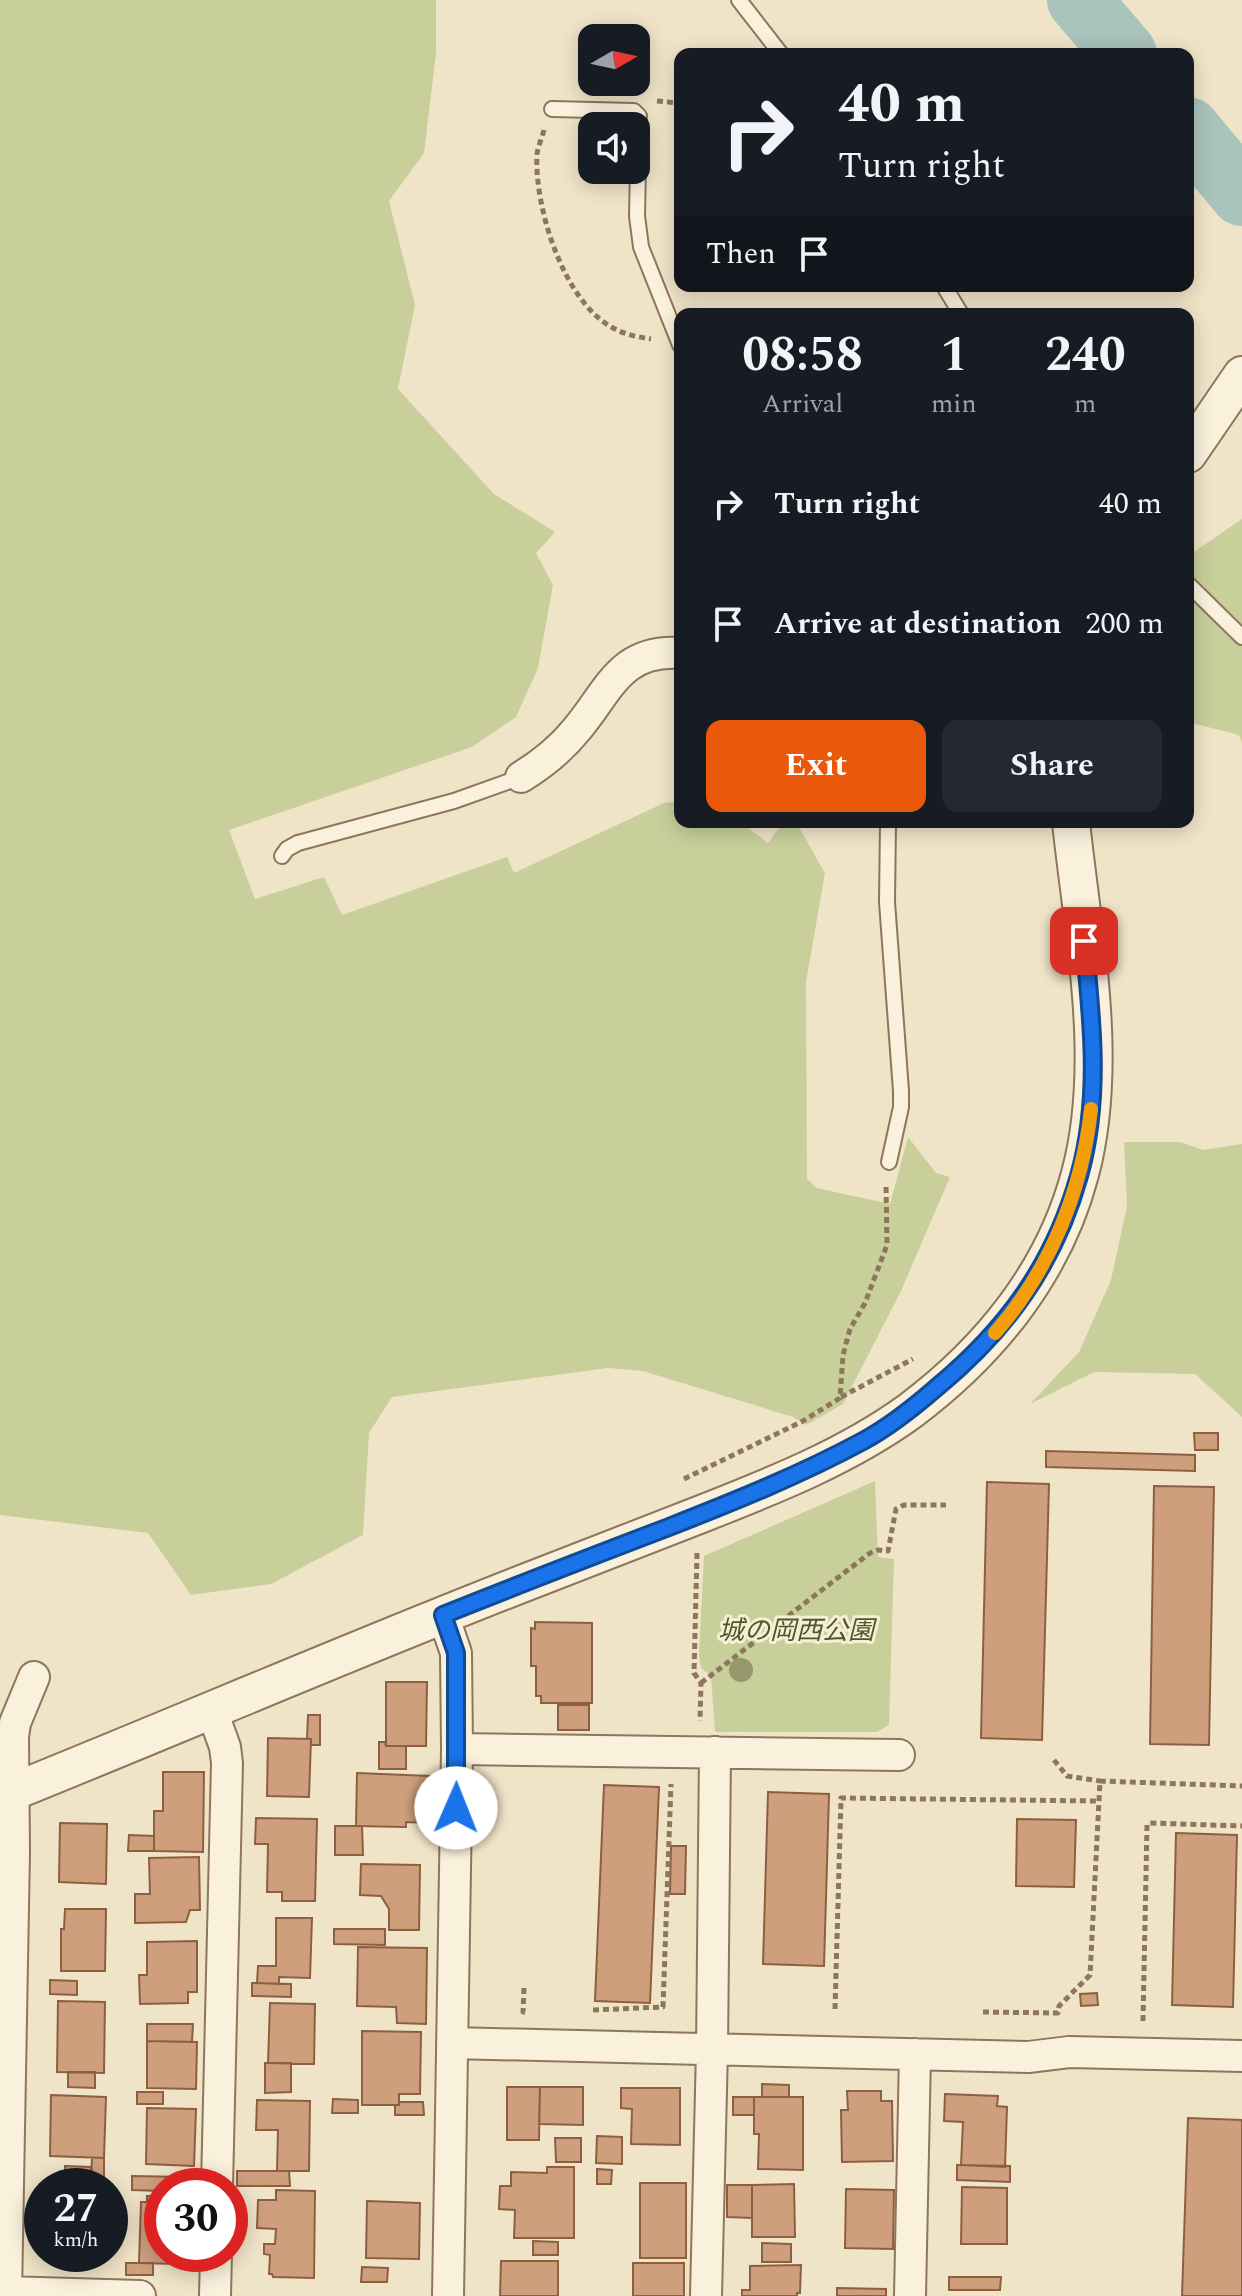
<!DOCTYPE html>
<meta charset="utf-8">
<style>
:root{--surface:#171b24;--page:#242831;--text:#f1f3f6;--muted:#9ea1a6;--accent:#ea580c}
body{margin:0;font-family:Spectral,"Noto Sans JP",serif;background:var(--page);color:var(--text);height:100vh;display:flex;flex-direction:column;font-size:30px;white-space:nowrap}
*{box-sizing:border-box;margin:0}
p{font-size:26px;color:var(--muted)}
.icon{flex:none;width:44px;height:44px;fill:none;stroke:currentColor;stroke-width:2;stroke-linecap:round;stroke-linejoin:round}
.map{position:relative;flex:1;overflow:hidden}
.sheet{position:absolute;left:674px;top:308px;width:520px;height:520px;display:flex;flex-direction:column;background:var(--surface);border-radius:16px;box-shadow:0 4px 20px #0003}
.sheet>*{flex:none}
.guide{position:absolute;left:674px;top:48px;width:520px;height:244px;border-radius:16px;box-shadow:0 4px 20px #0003;background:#171b24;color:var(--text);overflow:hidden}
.needle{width:52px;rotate:81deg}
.fabs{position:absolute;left:578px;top:24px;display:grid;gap:16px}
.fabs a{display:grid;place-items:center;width:72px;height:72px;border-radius:16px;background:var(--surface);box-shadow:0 4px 20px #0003;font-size:40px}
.speed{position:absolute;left:24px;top:2168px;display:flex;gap:16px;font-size:40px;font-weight:700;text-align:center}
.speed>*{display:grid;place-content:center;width:104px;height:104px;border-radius:50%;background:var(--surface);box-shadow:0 4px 20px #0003;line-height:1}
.speed small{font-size:20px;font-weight:400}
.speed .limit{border:12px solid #d22;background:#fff;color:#111}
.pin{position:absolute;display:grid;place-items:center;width:68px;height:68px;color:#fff;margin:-34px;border-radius:16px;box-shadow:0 4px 12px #0006}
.me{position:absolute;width:88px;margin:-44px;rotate:1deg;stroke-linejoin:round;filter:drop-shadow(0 0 6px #0008)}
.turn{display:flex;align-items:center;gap:28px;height:168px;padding:0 32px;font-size:36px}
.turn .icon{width:104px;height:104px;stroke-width:2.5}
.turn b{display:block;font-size:56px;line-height:68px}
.then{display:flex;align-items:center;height:76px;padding:0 32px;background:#0003;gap:16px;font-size:30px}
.eta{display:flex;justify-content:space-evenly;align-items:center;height:136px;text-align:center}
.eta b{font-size:48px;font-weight:700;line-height:56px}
.action{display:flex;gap:16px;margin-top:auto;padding:16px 32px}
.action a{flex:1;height:92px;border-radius:16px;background:var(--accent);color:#fff;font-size:32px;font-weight:700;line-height:92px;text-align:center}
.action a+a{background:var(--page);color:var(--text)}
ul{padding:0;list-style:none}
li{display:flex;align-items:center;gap:24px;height:120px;padding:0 32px}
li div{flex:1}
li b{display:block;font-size:30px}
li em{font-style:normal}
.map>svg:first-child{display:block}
.green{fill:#c9cf9b}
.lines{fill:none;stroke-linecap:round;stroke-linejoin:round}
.river{stroke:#a9c4bc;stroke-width:64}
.building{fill:#cf9f7d;stroke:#8d5f41;stroke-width:2}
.service-casing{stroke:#8d765c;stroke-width:18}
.minor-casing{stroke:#8d765c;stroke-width:34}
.tertiary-casing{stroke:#8d765c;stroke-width:40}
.path{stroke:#8d765c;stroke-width:5;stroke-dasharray:6 4;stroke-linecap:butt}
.service{stroke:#faf1dc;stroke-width:14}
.minor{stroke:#faf1dc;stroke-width:30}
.tertiary{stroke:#faf1dc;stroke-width:36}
.tree{fill:#96986f}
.route-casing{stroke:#114b97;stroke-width:20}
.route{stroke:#1a73e8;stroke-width:14}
.slow{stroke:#f59e0b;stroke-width:14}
.labels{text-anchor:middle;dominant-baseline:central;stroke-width:6;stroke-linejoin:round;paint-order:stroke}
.park-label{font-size:26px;font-style:italic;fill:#4d5a26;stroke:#f7eed8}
</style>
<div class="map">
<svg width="1242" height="2296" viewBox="0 0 1242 2296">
<rect width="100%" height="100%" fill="#f0e4c8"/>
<!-- green -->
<path class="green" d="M 0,0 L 436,0 L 436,53 L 424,153 L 389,201 L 415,305 L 398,389 L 494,494 L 555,532 L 536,553 L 553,585 L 538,668 L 516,717 L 472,747 L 229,830 L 255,899 L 324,877 L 342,915 L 507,857 L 514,873 L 664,803 L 680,801 L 680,822 L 741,822 L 768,843 L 783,822 L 796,822 L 825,873 L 806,982 L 807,1179 L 817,1188 L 890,1204 L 908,1137 L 936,1173 L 950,1177 L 901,1291 L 843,1404 L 806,1425 L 793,1417 L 643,1371 L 608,1368 L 392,1397 L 369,1433 L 363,1535 L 271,1584 L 191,1595 L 148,1533 L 0,1515 Z
M 1242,519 L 1242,743 L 1239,735 L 1188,722 L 1188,556 Z
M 1124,1142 L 1180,1142 L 1203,1150 L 1242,1144 L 1242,1417 L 1195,1374 L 1094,1372 L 1030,1404 L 1079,1352 L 1111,1280 L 1127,1206 Z
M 875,1481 L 878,1557 L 894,1559 L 889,1725 L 877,1732 L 715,1732 L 711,1676 L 701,1668 L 699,1655 L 704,1556 Z"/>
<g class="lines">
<!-- river -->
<path class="river" d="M 1079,0 L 1125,54
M 1188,129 L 1242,194"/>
</g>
<!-- building -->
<path class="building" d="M 1194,1433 L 1218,1433 L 1218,1450 L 1195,1450 Z
M 1046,1451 L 1195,1455 L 1195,1471 L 1046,1467 Z
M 987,1482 L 1049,1484 L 1042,1740 L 981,1738 Z
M 1154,1486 L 1214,1487 L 1209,1745 L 1150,1744 Z
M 535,1622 L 592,1623 L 592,1703 L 541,1703 L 541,1696 L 536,1696 L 536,1666 L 531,1666 L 531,1628 L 535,1629 Z
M 386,1682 L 427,1682 L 426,1746 L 386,1746 Z
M 558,1705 L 589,1705 L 589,1730 L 558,1730 Z
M 308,1715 L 320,1715 L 320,1745 L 311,1745 L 311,1739 L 307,1739 Z
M 268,1738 L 311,1739 L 309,1797 L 267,1796 Z
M 379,1742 L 385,1742 L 386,1746 L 406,1746 L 406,1769 L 379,1769 Z
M 163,1772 L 204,1772 L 203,1852 L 154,1851 L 154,1811 L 163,1811 Z
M 357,1773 L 430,1776 L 428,1823 L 406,1822 L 406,1827 L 356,1826 Z
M 604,1785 L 659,1787 L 650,2003 L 595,2001 Z
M 768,1792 L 829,1794 L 824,1966 L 763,1964 Z
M 256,1818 L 317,1819 L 315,1901 L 282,1901 L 282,1892 L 267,1892 L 268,1844 L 255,1844 Z
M 1017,1819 L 1076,1820 L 1074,1887 L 1016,1886 Z
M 60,1823 L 107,1824 L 106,1884 L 59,1882 Z
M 335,1826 L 362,1826 L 363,1855 L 335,1855 Z
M 1176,1833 L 1237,1835 L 1233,2007 L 1172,2005 Z
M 129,1835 L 154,1836 L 154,1851 L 128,1851 Z
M 671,1846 L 686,1846 L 685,1894 L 670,1894 Z
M 199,1857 L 200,1910 L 190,1910 L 186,1922 L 135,1923 L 135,1894 L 150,1894 L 149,1858 Z
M 361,1864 L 420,1865 L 419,1930 L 389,1930 L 389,1909 L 381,1896 L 360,1895 Z
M 65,1909 L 106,1909 L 105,1971 L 61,1971 L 61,1929 L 64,1929 Z
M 276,1918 L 312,1918 L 310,1978 L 279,1977 L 279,1984 L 257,1983 L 258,1966 L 276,1966 Z
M 334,1929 L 385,1929 L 385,1945 L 334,1944 Z
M 197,1941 L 197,1992 L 188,1992 L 188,2003 L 140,2004 L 139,1975 L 147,1975 L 147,1942 Z
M 358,1947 L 427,1948 L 426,2024 L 397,2023 L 396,2007 L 357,2006 Z
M 50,1980 L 77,1981 L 77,1995 L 50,1994 Z
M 252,1983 L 291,1984 L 291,1997 L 252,1996 Z
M 1097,1993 L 1098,2005 L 1081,2006 L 1080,1994 Z
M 58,2001 L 105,2002 L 104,2073 L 57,2072 Z
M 270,2003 L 315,2004 L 314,2064 L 268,2063 Z
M 147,2024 L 193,2024 L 192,2042 L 147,2041 Z
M 362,2031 L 421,2032 L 420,2094 L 399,2094 L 399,2105 L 362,2105 Z
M 147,2041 L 197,2042 L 196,2089 L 147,2088 Z
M 265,2063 L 291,2063 L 291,2092 L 265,2093 Z
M 68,2072 L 95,2072 L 95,2088 L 68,2087 Z
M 762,2084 L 789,2085 L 789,2097 L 762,2097 Z
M 507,2087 L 540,2087 L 539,2140 L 507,2140 Z
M 540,2087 L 583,2087 L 583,2125 L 539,2124 Z
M 621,2088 L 680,2088 L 680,2145 L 631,2144 L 632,2109 L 621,2108 Z
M 847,2091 L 881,2091 L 881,2101 L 892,2101 L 893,2161 L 842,2162 L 841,2110 L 848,2110 Z
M 137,2092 L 163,2092 L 163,2104 L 137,2104 Z
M 945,2094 L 998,2096 L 997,2106 L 1007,2107 L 1005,2167 L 961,2165 L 963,2122 L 944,2121 Z
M 51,2095 L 106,2097 L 104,2158 L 50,2156 Z
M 733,2097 L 754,2097 L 754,2115 L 733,2115 Z
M 754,2097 L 803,2097 L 803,2170 L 758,2169 L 759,2134 L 754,2134 Z
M 333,2099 L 358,2100 L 358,2113 L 332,2113 Z
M 257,2100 L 310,2101 L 309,2171 L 277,2171 L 278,2130 L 256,2130 Z
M 399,2102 L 423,2102 L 424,2115 L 395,2115 L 395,2105 L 399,2105 Z
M 147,2108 L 196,2109 L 194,2166 L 146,2164 Z
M 1188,2118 L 1242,2120 L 1242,2296 L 1182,2296 Z
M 597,2136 L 622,2137 L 622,2164 L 596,2163 Z
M 555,2138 L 581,2138 L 581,2162 L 556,2162 Z
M 92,2158 L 104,2158 L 104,2179 L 91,2179 Z
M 957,2165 L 1010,2166 L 1010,2182 L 957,2180 Z
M 65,2166 L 91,2167 L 91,2179 L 65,2180 Z
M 547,2167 L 574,2167 L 574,2238 L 514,2238 L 515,2210 L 499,2209 L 500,2186 L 511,2186 L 511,2172 L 547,2173 Z
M 597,2169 L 612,2170 L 611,2184 L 597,2184 Z
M 237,2171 L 289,2171 L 290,2186 L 237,2186 Z
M 132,2176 L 184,2177 L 184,2186 L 162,2186 L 162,2191 L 132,2190 Z
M 640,2183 L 686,2183 L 686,2258 L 640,2258 Z
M 794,2184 L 795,2237 L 752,2237 L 752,2185 Z
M 727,2185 L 752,2185 L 752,2218 L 727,2217 Z
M 962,2187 L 1007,2188 L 1007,2244 L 961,2244 Z
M 846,2189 L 894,2190 L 893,2249 L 845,2248 Z
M 276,2190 L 315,2191 L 314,2278 L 273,2277 L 272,2274 L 269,2274 L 270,2255 L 264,2254 L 264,2244 L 275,2244 L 276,2229 L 257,2228 L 258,2200 L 276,2200 Z
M 147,2196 L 162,2196 L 162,2254 L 177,2254 L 177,2264 L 139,2263 L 141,2202 L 147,2202 Z
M 367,2201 L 420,2203 L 419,2259 L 366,2258 Z
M 533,2241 L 558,2242 L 558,2255 L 533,2255 Z
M 762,2243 L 791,2244 L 791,2262 L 762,2262 Z
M 501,2261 L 558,2261 L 558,2296 L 500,2296 Z
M 126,2263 L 153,2263 L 153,2275 L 126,2275 Z
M 633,2263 L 684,2263 L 684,2296 L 633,2296 Z
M 801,2265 L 800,2293 L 797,2293 L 797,2296 L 742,2296 L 742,2290 L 750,2290 L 750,2266 Z
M 362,2267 L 388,2268 L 387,2282 L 361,2282 Z
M 949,2277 L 1001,2277 L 1000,2290 L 949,2290 Z
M 837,2288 L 886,2289 L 886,2296 L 837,2296 Z"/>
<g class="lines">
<defs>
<path id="service" d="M 739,0 L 781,54
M 552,109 L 634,111 L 639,116 L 637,216 L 641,247 L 680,345
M 944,286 L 961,314
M 1188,584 L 1242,637
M 888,822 L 887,902 L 901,1091 L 901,1107 L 889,1162
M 282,856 L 287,849 L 298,843 L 454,801 L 521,777"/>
<path id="minor" d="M 521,777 C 542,764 561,749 577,729 C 609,691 620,649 680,653
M 443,1615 L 456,1653 L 457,1749 L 448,2296
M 212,1711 L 225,1747 L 227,1763 L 217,2186
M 457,1749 L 899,1755
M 452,2043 L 1028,2057 L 1069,2052 L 1242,2056
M 6,2292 L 140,2296
M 6,2296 L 14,1852 L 13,1737 L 15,1723 L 34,1677
M 215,2296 L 216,2254
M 706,2296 L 712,2050 L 715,1752
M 910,2296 L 915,2054"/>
<path id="tertiary" d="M 1188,454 L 1242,375
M 0,1797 C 174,1727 345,1653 519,1585 C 581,1561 642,1537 704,1513 C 775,1485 848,1456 910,1411 C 990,1351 1054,1272 1080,1174 C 1110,1062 1083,936 1071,822"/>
</defs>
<!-- service casing -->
<use href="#service" class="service-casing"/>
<!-- minor casing -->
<use href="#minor" class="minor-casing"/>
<!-- tertiary casing -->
<use href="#tertiary" class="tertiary-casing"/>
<!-- path -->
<path class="path" d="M 657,101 L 680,103
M 544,130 C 542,138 538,146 537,154 C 534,207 564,304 615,329 C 626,335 639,337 651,339
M 841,1397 L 913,1359
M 684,1479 L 803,1421 L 840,1398 L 843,1355 L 850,1329 L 865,1303 L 887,1245 L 886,1184
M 697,1553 L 694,1673 L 701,1683 L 700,1721
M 701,1683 L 870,1553 L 878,1550 L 888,1551 L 896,1509 L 904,1505 L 946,1505
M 1054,1760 L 1067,1776 L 1100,1781
M 524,1988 L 523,2012 L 527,2012
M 835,2009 L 841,1798 L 1097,1801
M 593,2010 L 663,2007 L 671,1784
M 983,2012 L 1058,2013 L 1059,2006 L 1090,1975 L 1100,1781 L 1242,1786
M 1143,2021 L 1147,1825 L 1150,1823 L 1242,1826"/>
<!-- service -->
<use href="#service" class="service"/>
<!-- minor -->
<use href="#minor" class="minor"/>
<!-- tertiary -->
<use href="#tertiary" class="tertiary"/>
</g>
<!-- trees -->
<circle class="tree" cx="741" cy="1670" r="12"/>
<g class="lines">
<defs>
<path id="route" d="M 456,1808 L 456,1653 L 443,1615 C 518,1585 593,1556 669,1527 C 735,1501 800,1475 863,1441 C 889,1427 913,1408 936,1388 C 1006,1330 1054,1265 1079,1176 C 1101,1099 1092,1019 1084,941"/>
</defs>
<!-- route casing -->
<use href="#route" class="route-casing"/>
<!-- route -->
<use href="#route" class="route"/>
<!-- slow -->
<path class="slow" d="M 995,1333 C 1050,1270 1082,1191 1091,1109"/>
</g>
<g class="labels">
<!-- park labels -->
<g class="park-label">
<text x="796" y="1631">城の岡西公園</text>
</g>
</g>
</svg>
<div class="fabs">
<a><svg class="needle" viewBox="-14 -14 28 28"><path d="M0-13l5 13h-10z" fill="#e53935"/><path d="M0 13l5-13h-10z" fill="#9ea1a6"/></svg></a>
<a><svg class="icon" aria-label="sound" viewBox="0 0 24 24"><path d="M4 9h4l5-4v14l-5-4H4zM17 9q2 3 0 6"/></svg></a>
</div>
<div class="speed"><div>27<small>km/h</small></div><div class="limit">30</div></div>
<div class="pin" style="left:1084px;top:941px;background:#d93025"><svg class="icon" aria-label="arrive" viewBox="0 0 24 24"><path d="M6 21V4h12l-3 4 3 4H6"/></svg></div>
<svg class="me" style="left:456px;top:1808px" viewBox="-20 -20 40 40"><circle r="19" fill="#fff"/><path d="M0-13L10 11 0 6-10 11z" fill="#1a73e8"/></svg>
<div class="guide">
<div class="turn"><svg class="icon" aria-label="right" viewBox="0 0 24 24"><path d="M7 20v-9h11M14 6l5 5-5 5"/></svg><div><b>40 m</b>Turn right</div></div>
<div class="then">Then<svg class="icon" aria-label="arrive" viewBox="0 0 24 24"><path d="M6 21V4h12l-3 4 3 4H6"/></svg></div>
</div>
<section class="sheet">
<div class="eta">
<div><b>08:58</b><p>Arrival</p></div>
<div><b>1</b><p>min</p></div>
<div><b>240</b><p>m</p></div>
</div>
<ul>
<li><svg class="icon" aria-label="right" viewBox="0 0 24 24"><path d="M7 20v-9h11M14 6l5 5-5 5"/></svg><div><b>Turn right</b></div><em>40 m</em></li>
<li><svg class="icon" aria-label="arrive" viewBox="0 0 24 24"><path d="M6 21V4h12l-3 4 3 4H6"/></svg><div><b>Arrive at destination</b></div><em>200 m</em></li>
</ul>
<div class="action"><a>Exit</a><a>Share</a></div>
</section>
</div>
